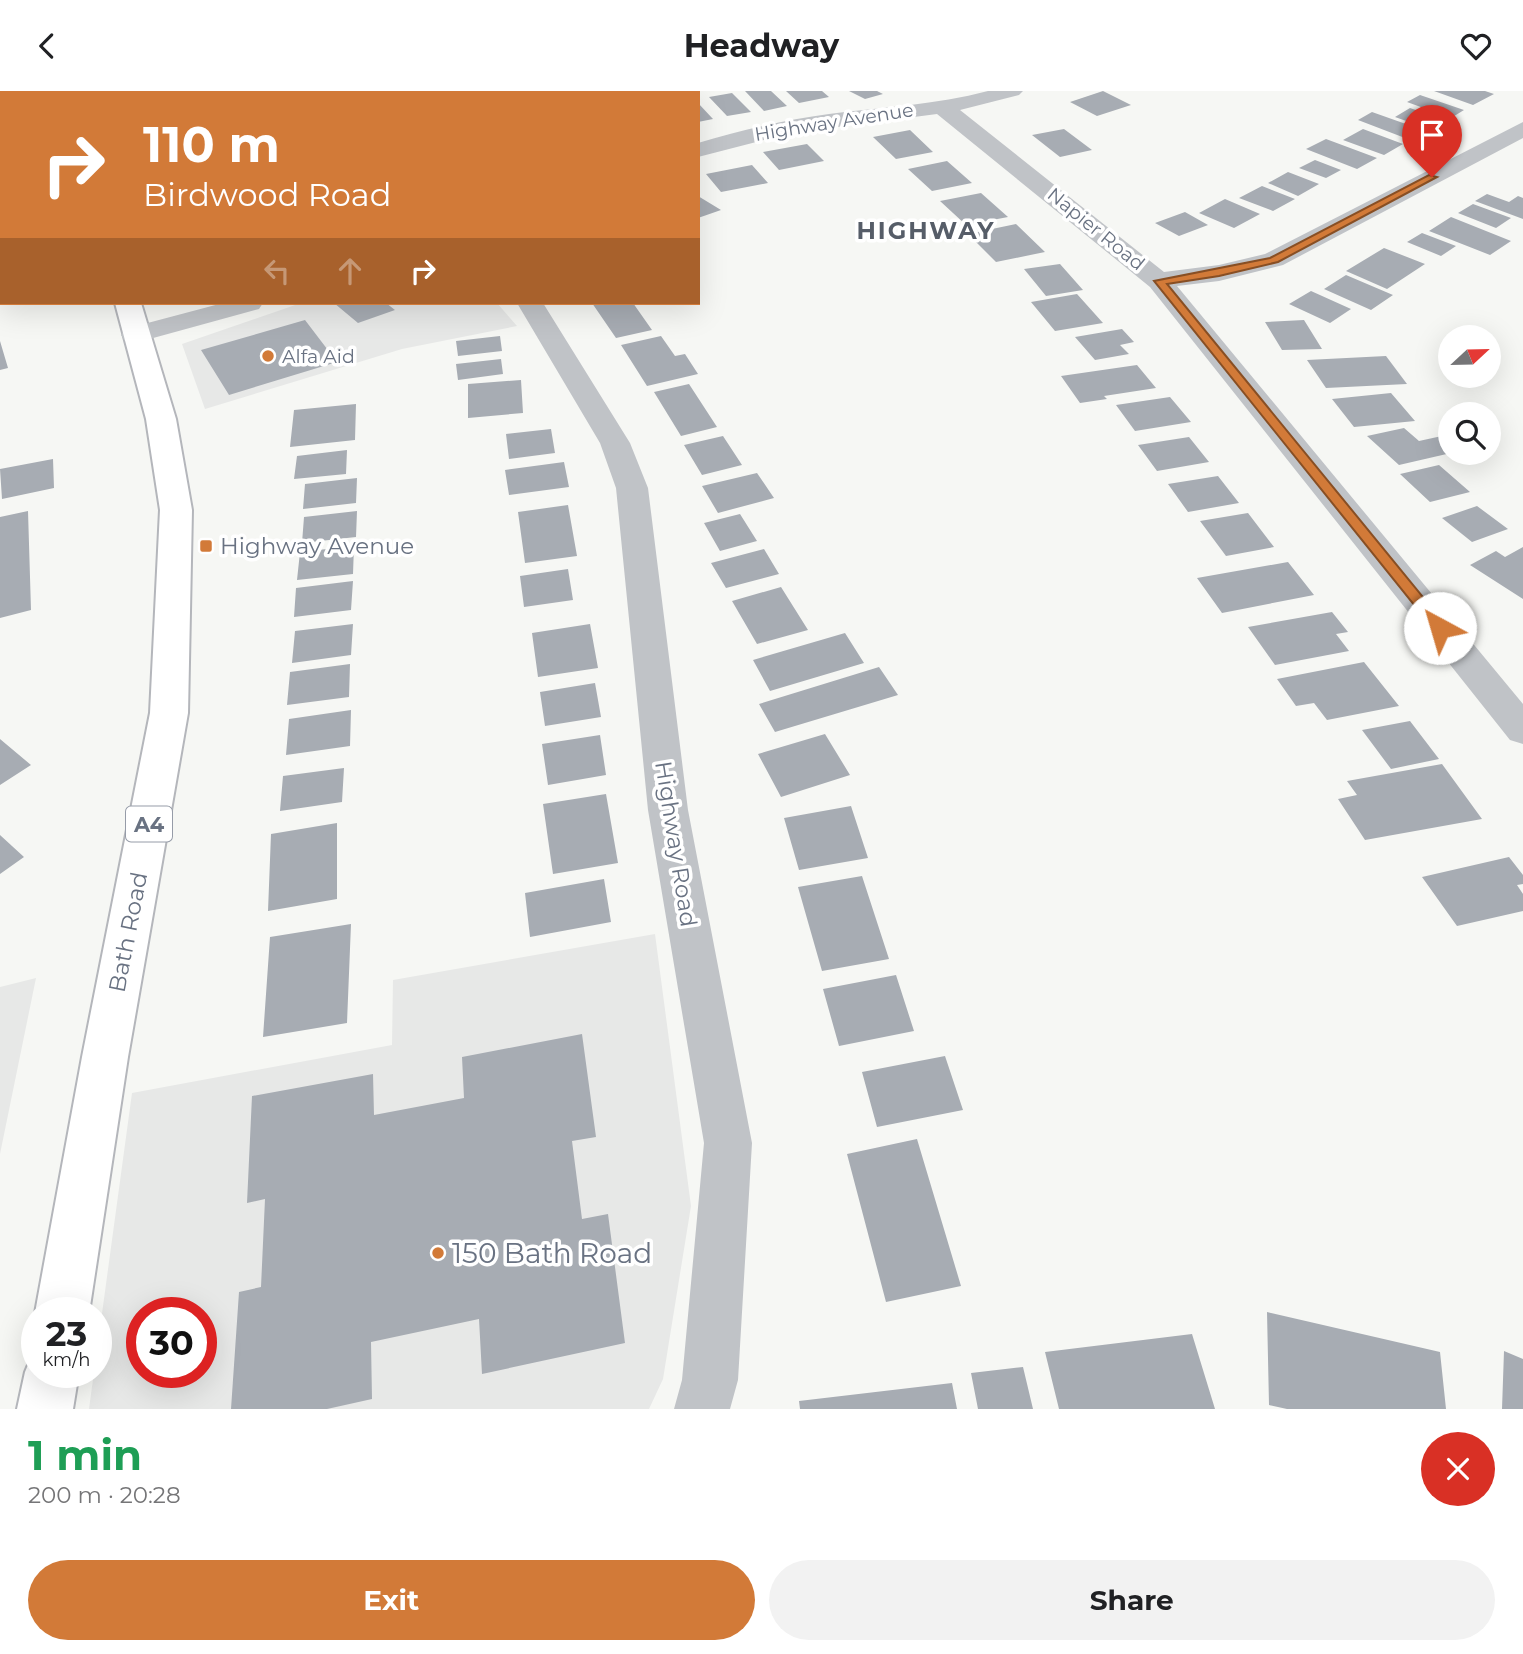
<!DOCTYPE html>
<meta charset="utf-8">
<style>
:root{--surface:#fff;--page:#f2f2f2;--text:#202124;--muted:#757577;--accent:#d27a38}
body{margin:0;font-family:Montserrat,sans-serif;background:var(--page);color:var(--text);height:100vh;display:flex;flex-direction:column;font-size:26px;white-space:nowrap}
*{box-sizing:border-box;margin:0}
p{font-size:23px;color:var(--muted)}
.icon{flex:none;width:38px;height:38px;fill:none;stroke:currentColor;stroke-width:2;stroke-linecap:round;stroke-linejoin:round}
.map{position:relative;height:1318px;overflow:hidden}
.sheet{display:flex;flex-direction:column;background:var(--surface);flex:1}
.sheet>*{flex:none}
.hud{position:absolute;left:0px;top:0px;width:700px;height:214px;box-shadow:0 7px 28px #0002;background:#d27a38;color:#fff;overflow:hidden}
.needle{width:46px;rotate:68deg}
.controls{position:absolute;left:1438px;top:234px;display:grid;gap:14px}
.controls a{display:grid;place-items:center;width:63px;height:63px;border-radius:50%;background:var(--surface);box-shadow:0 7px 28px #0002;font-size:35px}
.speed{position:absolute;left:21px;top:1206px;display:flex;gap:14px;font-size:35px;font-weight:700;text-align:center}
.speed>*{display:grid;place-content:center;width:91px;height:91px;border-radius:50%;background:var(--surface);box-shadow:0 7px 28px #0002;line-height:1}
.speed small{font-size:18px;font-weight:400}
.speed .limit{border:10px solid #d22;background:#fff;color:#111}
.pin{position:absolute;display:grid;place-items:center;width:60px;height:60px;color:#fff;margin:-72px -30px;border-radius:50% 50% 50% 0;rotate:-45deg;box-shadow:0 0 7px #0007}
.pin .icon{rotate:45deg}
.me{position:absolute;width:77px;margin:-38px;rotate:321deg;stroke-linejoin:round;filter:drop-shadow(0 0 5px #0008)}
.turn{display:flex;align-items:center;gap:24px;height:147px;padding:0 28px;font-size:32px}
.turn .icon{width:91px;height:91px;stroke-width:2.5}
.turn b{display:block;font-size:49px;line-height:60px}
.lanes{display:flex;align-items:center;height:66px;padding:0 28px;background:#0003;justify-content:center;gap:35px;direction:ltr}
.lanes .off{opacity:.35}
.round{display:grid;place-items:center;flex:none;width:74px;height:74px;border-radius:37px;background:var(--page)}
.summary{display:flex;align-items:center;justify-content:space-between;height:119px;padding:0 28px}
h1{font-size:42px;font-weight:700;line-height:52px;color:#1e9e55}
.button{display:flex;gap:14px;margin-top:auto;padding:14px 28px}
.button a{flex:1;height:80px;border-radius:42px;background:var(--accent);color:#fff;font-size:28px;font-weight:700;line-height:80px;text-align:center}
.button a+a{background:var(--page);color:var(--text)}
header{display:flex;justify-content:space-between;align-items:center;height:91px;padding:0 28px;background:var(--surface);font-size:32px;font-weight:700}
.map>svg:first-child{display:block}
.built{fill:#e7e8e7;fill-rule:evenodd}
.building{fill:#a7acb3}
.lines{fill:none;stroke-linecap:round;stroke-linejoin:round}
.major-casing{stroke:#b4b6bb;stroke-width:4}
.minor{fill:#c0c3c7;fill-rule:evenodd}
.major{fill:#fff;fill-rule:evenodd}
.route{fill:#d27a38;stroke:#884f24;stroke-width:2}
.poi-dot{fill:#d27a38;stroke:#fff;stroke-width:2.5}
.labels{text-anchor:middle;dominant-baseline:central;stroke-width:7;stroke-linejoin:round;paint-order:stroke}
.far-street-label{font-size:19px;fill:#697282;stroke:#fff}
.far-poi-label{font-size:19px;fill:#697282;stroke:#fff;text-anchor:start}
.shield{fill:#fff;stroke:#969ca8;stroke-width:2}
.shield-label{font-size:21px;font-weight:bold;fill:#697282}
.poi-label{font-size:23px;fill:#697282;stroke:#fff;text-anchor:start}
.street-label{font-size:23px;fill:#697282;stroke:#fff}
.far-district-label{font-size:24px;font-weight:bold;letter-spacing:2px;fill:#565d68;stroke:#fff}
.near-poi-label{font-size:28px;fill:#697282;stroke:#fff;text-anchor:start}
</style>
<header><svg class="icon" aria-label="back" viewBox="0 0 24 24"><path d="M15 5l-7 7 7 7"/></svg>Headway<svg class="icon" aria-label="heart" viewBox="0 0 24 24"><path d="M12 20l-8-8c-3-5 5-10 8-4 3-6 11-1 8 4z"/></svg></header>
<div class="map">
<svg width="1523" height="1318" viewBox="0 0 1523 1318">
<rect width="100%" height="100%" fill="#f6f7f4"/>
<!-- built -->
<path class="built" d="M 301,212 L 497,212 L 517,235 L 402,258 L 205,318 L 182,253 Z
M 655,843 L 691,1115 L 663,1288 L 649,1318 L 89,1318 L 132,1002 L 392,954 L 393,889 ZM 142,1222 L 201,1222 L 201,1281 L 142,1281 Z
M 36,887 L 0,1063 L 0,896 Z"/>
<!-- building -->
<path class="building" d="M 745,0 L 771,0 L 787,15 L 764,20 Z
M 786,0 L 822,0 L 829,6 L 799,12 Z
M 849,0 L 877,0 L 883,3 L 865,8 Z
M 1103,0 L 1131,14 L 1097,25 L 1070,11 Z
M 1434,0 L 1485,0 L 1494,3 L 1473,14 Z
M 732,2 L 751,21 L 727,25 L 709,6 Z
M 1420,4 L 1464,19 L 1451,27 L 1407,11 Z
M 698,12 L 713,28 L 698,31 Z
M 1410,17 L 1441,28 L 1426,37 L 1395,26 Z
M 1372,21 L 1420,38 L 1405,47 L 1358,29 Z
M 1064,38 L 1092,59 L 1060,66 L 1032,44 Z
M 1363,38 L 1403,53 L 1384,64 L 1343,49 Z
M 910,39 L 933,61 L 896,68 L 873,46 Z
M 1326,48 L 1377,67 L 1357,78 L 1306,58 Z
M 807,53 L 824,70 L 779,79 L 763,61 Z
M 1315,69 L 1341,79 L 1326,87 L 1299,77 Z
M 947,70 L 972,92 L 932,100 L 908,78 Z
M 752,74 L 768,92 L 721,101 L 706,83 Z
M 1288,81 L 1319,93 L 1298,105 L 1268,92 Z
M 1262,95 L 1295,108 L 1273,120 L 1239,107 Z
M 981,102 L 1008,126 L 966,134 L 940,110 Z
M 1487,103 L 1509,111 L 1518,105 L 1523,107 L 1523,128 L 1475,110 Z
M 698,105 L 721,119 L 698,127 Z
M 1225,108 L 1260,123 L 1234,137 L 1199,122 Z
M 1473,113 L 1511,127 L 1496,137 L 1458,122 Z
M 1185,121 L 1208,134 L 1179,145 L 1155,132 Z
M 1451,126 L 1511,150 L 1490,164 L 1429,140 Z
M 1016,133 L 1045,161 L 996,171 L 968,143 Z
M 1422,142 L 1456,155 L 1441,165 L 1407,151 Z
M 1384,157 L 1425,173 L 1387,198 L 1346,180 Z
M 1060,173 L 1083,199 L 1046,205 L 1024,178 Z
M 1346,184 L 1393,204 L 1371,219 L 1324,198 Z
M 1311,200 L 1351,218 L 1330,232 L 1289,213 Z
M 1077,203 L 1103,232 L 1055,240 L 1031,211 Z
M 334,212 L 386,212 L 395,219 L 358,232 Z
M 592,212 L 633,212 L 652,239 L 616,247 Z
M 305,229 L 337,271 L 229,304 L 201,259 Z
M 1304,229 L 1322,258 L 1282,259 L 1265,231 Z
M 1122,238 L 1134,251 L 1120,254 L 1129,263 L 1095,269 L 1075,246 Z
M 500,245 L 502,260 L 458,265 L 456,250 Z
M 661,245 L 675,265 L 685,263 L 698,283 L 647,295 L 621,254 Z
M 0,250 L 8,277 L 0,279 Z
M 1386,265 L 1407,293 L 1326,297 L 1307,269 Z
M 501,268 L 503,283 L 458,289 L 456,273 Z
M 1137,274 L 1156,297 L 1104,305 L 1107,308 L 1080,312 L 1061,285 Z
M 521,289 L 523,322 L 468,327 L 468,293 Z
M 689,293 L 717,336 L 681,345 L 654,301 Z
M 1391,302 L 1415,330 L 1354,336 L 1332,308 Z
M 1170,306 L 1191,331 L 1135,340 L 1116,314 Z
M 356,313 L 355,349 L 290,356 L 294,319 Z
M 1404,337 L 1419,350 L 1451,343 L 1451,362 L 1399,374 L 1367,345 Z
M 551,338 L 555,362 L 509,368 L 506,343 Z
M 723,345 L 742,374 L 702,384 L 684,354 Z
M 1189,346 L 1209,371 L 1157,380 L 1138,354 Z
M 347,359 L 346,383 L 294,388 L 297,365 Z
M 53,368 L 54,397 L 2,408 L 0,378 Z
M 564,371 L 569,396 L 509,404 L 505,379 Z
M 1439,374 L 1470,401 L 1430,411 L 1400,383 Z
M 757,382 L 774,407 L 718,422 L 702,395 Z
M 1218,385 L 1239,412 L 1188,421 L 1168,393 Z
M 357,387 L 356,412 L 303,418 L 305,393 Z
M 568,414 L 577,465 L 525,472 L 518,421 Z
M 1477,415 L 1508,438 L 1472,451 L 1442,427 Z
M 28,420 L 31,519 L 0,527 L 0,426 Z
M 357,420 L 356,446 L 302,452 L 304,426 Z
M 1248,422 L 1274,456 L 1226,465 L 1200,430 Z
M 740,423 L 757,450 L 720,460 L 704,432 Z
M 354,455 L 353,483 L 297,489 L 300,461 Z
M 1523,456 L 1523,508 L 1470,474 L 1496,460 L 1505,466 Z
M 764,458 L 779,483 L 726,497 L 711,472 Z
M 1288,471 L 1314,504 L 1222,522 L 1197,487 Z
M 568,478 L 573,509 L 524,516 L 520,485 Z
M 353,490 L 351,519 L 294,526 L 296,497 Z
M 781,496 L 808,539 L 757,553 L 732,510 Z
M 1332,521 L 1348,541 L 1336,543 L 1349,560 L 1275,574 L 1248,536 Z
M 353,533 L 351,564 L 292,572 L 295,540 Z
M 590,533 L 598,577 L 538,586 L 532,542 Z
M 845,542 L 864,572 L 770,600 L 753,569 Z
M 1364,571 L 1399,615 L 1327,629 L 1314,612 L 1296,615 L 1277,588 Z
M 350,573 L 349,606 L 287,614 L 290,581 Z
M 879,576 L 898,604 L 775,641 L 759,613 Z
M 595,592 L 601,626 L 545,635 L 540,601 Z
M 351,619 L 350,655 L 286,664 L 289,628 Z
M 1410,630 L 1439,668 L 1391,678 L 1362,639 Z
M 825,643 L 850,684 L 781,706 L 758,663 Z
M 600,644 L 606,684 L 548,694 L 542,653 Z
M 0,648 L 31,674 L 0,694 Z
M 1442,673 L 1482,728 L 1365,749 L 1338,708 L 1357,704 L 1347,690 Z
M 344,677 L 342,711 L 280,720 L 283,685 Z
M 606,703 L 618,772 L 553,783 L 543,713 Z
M 851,715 L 868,767 L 799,779 L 784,727 Z
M 337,732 L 337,808 L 268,820 L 271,743 Z
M 0,744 L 24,766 L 0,783 Z
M 1509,766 L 1523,784 L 1523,793 L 1517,794 L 1523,803 L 1523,820 L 1457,835 L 1422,786 Z
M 862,785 L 889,868 L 822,880 L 798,796 Z
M 604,788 L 611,831 L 530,846 L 525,802 Z
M 351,833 L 347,932 L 263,946 L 270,846 Z
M 896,884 L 914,940 L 839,955 L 823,898 Z
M 582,943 L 596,1046 L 572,1050 L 582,1128 L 608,1123 L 625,1252 L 482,1283 L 479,1228 L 371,1251 L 372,1308 L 327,1318 L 231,1318 L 239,1201 L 261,1196 L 265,1108 L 247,1112 L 252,1005 L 373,983 L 374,1024 L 464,1007 L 462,966 Z
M 945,965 L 963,1019 L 877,1036 L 862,981 Z
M 917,1048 L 961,1195 L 886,1211 L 847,1063 Z
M 1267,1221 L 1440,1261 L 1446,1318 L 1287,1318 L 1269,1314 Z
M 1192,1243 L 1215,1318 L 1059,1318 L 1045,1261 Z
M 1504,1260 L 1523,1268 L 1523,1318 L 1502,1318 Z
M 1023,1276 L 1033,1318 L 978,1318 L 971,1282 Z
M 952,1292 L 957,1318 L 800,1318 L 799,1310 Z"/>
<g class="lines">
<defs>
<path id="major" d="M 109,0 L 131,0 L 131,2 L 109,2 Z
M 115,212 L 141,212 L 176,328 L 192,419 L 188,622 L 128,966 L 89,1222 L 37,1222 L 37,1225 L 35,1222 L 82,966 L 150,622 L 160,419 L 146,328 Z
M 37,1260 L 37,1281 L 79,1281 L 73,1318 L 17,1318 L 25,1281 L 33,1262 Z"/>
</defs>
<!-- major casing -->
<use href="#major" class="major-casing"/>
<!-- minor -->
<path class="minor" d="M 514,0 L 536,0 L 536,2 L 515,2 Z
M 578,0 L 609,0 L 577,2 Z
M 988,0 L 1023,0 L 1019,4 L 960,19 L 1164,181 L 1219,174 L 1265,163 L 1523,31 L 1523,47 L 1283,174 L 1219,190 L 1177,195 L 1523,613 L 1523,653 L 1510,649 L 1150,196 L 937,23 L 791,42 L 698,66 L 698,52 C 741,39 785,29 829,23 C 882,16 936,14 988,0 Z
M 0,96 L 2,96 L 2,110 L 0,110 Z
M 223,212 L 263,212 L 259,218 L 135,252 L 125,250 L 121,244 L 125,238 Z
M 517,212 L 543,212 L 630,352 L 648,397 L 688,719 L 752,1052 L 738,1289 L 730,1318 L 674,1318 L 682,1289 L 704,1052 L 648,719 L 616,397 L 600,352 Z"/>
<!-- major -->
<use href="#major" class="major"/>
</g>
<!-- route -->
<path class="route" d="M 1429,84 L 1437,86 L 1278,171 L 1219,185 L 1167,193 L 1445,533 L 1448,537 L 1440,542 L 1435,540 L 1154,190 L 1270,167 Z"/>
<!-- markers -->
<g class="poi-dot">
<circle cx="268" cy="265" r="7"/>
<rect x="199" y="448" width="14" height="14" rx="3.5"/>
<circle cx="438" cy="1162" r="7"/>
</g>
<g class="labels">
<!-- far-street labels -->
<g class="far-street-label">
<text transform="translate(834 31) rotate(-9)">Highway Avenue</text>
<text transform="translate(1096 138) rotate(39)">Napier Road</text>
</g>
<!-- far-poi labels -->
<g class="far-poi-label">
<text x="282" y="265">Alfa Aid</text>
</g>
<!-- shield labels -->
<rect class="shield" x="126" y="715.5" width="46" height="35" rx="5"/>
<g class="shield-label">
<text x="149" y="733">A4</text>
</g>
<!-- poi labels -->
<g class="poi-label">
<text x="220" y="455">Highway Avenue</text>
</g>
<!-- street labels -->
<g class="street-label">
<text transform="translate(676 753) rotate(81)">Highway Road</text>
<text transform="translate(128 841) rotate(-79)">Bath Road</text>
</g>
<!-- far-district labels -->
<g class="far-district-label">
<text x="926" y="139">HIGHWAY</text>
</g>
<!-- near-poi labels -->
<g class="near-poi-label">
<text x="452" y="1162">150 Bath Road</text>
</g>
</g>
</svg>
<div class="controls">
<a><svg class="needle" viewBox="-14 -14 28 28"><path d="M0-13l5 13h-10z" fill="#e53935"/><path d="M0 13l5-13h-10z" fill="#757577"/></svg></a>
<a><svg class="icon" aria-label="search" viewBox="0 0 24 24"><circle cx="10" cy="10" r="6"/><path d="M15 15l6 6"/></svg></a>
</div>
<div class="speed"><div>23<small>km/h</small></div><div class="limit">30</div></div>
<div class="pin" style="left:1432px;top:86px;background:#d93025"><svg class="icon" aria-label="arrive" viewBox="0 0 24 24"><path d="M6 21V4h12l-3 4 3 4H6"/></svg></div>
<svg class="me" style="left:1440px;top:537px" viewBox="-20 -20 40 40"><circle r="19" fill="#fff"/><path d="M0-13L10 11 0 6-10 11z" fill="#d27a38"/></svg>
<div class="hud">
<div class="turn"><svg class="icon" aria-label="right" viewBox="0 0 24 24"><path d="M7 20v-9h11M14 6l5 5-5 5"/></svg><div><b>110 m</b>Birdwood Road</div></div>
<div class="lanes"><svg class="icon off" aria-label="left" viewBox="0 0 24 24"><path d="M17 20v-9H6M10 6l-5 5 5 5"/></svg><svg class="icon off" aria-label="ahead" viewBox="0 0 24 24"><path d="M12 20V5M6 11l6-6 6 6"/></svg><svg class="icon" aria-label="right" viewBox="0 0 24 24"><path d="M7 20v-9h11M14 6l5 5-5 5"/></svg></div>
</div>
</div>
<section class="sheet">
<div class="summary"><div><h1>1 min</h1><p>200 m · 20:28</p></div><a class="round" style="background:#d93025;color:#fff"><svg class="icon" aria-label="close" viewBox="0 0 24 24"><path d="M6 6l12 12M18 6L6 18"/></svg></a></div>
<div class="button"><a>Exit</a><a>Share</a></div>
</section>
